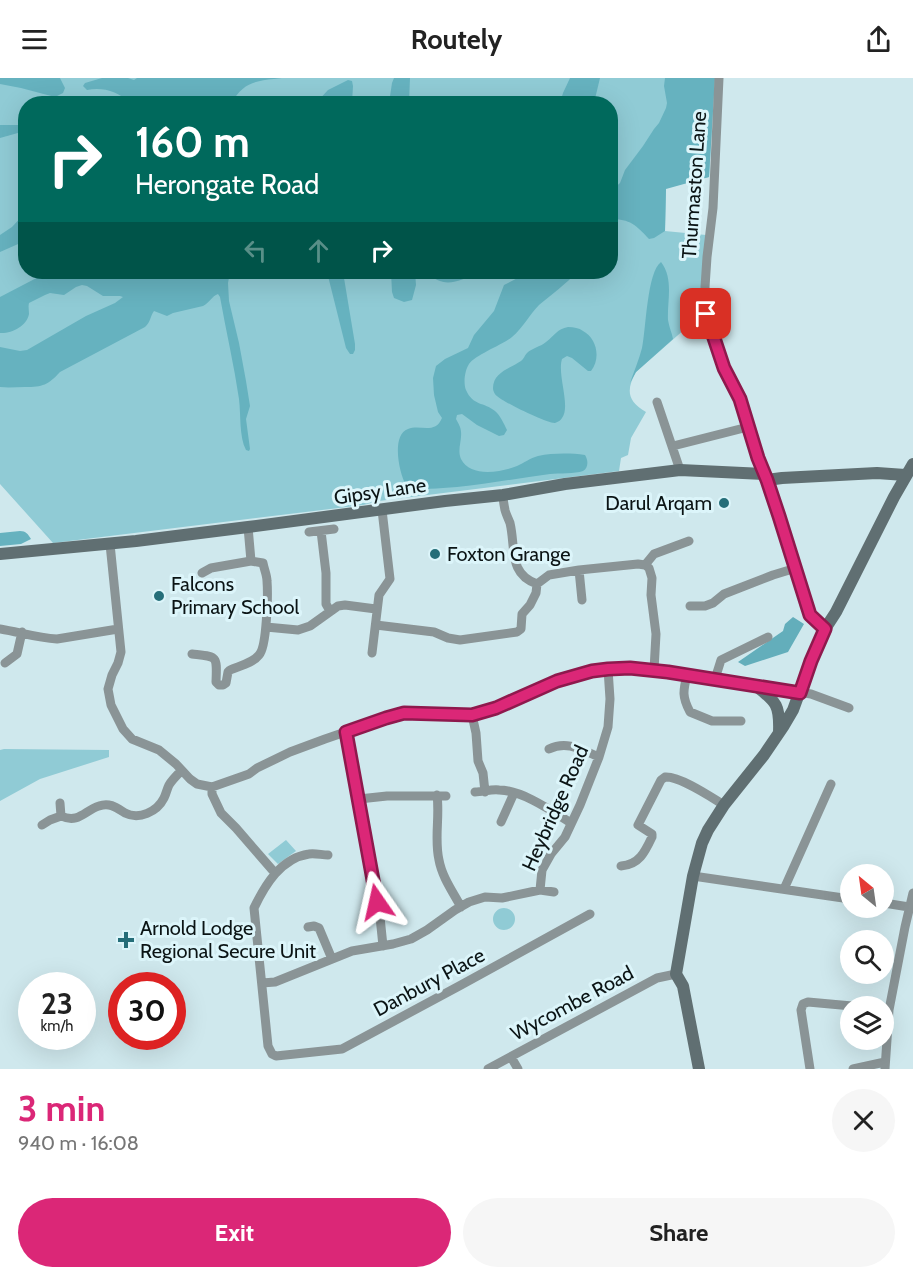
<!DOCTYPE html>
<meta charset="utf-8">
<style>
:root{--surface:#fff;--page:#f6f6f6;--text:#222;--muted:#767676;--accent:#db2777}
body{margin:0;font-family:Cabin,sans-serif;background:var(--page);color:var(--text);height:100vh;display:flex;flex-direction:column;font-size:22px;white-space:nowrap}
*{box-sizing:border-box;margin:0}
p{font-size:20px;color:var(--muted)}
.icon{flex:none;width:33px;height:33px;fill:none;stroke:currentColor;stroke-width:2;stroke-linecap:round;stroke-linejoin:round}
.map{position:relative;height:991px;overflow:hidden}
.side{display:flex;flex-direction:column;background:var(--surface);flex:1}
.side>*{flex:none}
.guide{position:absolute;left:18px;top:18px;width:600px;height:183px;border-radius:24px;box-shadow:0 6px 24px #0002;background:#00695c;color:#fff;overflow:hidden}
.needle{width:39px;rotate:331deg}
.buttons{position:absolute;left:840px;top:786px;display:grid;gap:12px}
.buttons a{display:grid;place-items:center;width:54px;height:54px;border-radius:50%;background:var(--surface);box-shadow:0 6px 24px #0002;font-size:30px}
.speed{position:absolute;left:18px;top:894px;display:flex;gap:12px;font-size:30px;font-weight:700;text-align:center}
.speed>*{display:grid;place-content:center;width:78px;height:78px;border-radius:50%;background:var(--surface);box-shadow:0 6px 24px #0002;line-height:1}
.speed small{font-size:15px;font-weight:400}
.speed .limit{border:9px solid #d22;background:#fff;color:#111}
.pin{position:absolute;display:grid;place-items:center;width:51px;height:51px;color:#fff;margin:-26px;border-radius:12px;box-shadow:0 3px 9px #0006}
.me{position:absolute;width:66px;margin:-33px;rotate:349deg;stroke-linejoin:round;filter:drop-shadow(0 0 4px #0008)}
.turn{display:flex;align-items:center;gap:21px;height:126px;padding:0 18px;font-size:27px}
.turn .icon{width:78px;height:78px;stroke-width:2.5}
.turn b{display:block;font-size:42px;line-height:51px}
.lanes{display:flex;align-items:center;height:57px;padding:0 18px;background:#0003;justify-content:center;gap:30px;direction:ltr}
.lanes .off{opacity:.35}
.round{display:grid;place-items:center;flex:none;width:63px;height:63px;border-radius:32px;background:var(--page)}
.summary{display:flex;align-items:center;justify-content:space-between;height:102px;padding:0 18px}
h1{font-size:36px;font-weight:800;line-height:45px;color:var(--accent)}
.cta{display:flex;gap:12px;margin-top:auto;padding:12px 18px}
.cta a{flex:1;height:69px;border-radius:36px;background:var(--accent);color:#fff;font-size:24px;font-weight:800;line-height:69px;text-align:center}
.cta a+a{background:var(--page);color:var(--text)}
header{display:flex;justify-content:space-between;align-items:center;height:78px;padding:0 18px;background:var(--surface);font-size:27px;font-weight:800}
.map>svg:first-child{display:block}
.green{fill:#90cbd5;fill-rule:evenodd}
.forest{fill:#66b2bf}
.water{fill:#63aebb}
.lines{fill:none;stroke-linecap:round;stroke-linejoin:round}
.street{stroke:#8a9496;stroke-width:9}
.secondary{stroke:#606f72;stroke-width:12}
.route-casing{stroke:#8e194d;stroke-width:15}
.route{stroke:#db2777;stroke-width:10}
.poi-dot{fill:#256e79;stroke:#dcf5fa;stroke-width:2}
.labels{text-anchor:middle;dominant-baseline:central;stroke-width:6;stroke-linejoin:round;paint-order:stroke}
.street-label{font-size:20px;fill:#0b1415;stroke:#dcf5fa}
.poi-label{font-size:20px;fill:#0b1415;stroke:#dcf5fa;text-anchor:start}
</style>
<header><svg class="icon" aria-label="menu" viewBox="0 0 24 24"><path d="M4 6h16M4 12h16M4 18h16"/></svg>Routely<svg class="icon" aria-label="share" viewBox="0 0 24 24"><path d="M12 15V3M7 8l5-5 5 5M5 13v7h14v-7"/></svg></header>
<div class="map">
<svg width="913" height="991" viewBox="0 0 913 991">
<rect width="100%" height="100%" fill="#cfe8ed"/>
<!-- green -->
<path class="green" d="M 0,0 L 715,0 L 709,99 L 666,110 L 665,153 L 706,157 L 701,209 L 702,236 L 636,294 C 626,312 627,323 646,334 L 631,360 L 628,377 L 621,380 L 619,393 L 379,423 L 363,427 L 53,465 L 0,406 ZM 26,26 L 610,26 L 610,194 L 26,194 Z
M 4,671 L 109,672 L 109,679 L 40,701 L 0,723 L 0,672 Z
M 286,762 L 296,773 L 278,786 L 268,776 Z
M493 841a11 11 0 1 1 22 0a11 11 0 1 1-22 0Z"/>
<!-- forest -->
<path class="forest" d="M 0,0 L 60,0 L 65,10 L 63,15 L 55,19 L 21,10 L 0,6 Z
M 102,0 L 128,0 L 134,2 L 137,0 L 282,0 C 258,3 244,2 231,26 L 129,25 C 119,13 102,9 87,12 L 83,8 L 85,5 Z
M 394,0 L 410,0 L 409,25 L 389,25 L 392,5 Z
M 570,0 L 600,0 L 594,25 L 560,25 L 563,15 Z
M 665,0 L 715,0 L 709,99 L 666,111 L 665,153 L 654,160 L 649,161 C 636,147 630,141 611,141 L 611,113 L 620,105 L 625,92 L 643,68 L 654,51 L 659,45 L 666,30 L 667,25 L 664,8 Z
M 348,2 L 352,3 L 353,8 L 352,25 L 316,25 L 328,12 Z
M 0,47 L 25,47 L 25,53 L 0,60 Z
M 25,135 L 25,163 L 0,174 L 0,157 L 12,149 Z
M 661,184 C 674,201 667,223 668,242 C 669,249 672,255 673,261 L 636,294 L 630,305 C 634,293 639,282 642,270 C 646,251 647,194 661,184 Z
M 48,194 L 230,194 L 228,205 L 229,223 L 239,265 L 246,303 L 250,328 L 246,341 L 250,371 L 249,373 L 246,372 C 239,359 241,337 239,321 C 234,287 226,253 220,219 L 218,216 C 212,218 209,225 203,228 L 173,235 L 167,238 L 154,233 C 150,238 151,244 145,249 L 60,294 C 48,307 43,309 25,309 C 17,309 9,310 0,309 L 0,269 L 20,273 L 27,272 L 86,238 L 115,225 L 123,219 L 120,218 L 103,218 L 87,208 L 82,207 L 76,209 L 64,217 L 50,215 L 45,217 L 29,225 C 28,229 29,232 29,236 C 27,248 11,256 0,255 L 0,219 Z
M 327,194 L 343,194 L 355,266 L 355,272 L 353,276 L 350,276 L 346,270 Z
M 391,194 L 415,194 L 416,207 L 412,222 L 404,224 L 394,220 L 392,214 Z
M 428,194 L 478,194 C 461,203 442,212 428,194 Z
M 529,194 L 577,194 C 566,206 552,216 539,227 C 529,237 523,250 512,259 C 502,267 475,277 469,286 C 465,292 463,305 466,312 C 473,328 484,324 495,333 C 500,337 504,346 507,352 L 504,357 L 499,358 L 477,347 L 462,336 L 457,337 L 456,341 C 458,345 461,349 461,354 C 462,363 457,372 461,381 C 470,400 502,394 517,388 C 524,385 530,380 538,378 C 553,375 570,375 585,377 C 588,382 589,389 583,393 C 575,396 559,395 550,396 C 519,400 488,406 457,409 C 439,410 424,413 406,407 C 399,395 391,357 408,351 C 420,346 435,357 442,340 L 438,334 L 434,317 L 433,300 L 436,288 L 445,281 L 468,270 L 474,257 L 494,233 L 504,207 Z
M 568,249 C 574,249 579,250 583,253 C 597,260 601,281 591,293 L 588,293 L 572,280 L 567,278 L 562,281 C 557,297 571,328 562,340 C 561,342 558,344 555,345 C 548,346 503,324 497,318 C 495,317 493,313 493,310 C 493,294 511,290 521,283 C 524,281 524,278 527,275 C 532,270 540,269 546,264 C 555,257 557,251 568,249 Z
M 20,453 C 26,453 28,456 31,461 L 21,466 L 0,468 L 0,455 Z"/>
<!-- water -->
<path class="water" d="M 793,539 L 804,546 L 788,574 L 745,588 L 738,584 L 783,553 L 785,546 Z"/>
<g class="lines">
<!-- street -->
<path class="street" d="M 719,0 L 713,130 L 707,179 L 705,209 L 707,236 L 724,290 L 740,321 L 758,380 L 779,438 L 810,537 L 825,551
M 657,324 L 680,392
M 673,368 L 748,349
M 503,417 C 503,422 504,427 505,432 C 506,436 508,440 510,445 C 516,470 508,496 537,506 L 549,497 L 579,492 L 638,486 L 645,487
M 321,453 L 326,495 L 326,526 L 330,533
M 309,454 L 334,451
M 110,466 L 121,574 L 118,585 L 112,597 L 108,611 L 111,627 L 123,651 L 132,661 L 159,672 L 176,686 L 190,701 L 197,706 L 212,709 L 249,696 L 257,690 L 290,674 L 325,661 L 386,640 L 404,635 L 472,637 L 497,630 L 557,603 L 592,593 L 630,590 L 668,594 L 811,616 L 849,630
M 579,492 L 582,522
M 202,495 L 211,490 L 251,483
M 690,528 L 705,528 L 713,525 L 724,516 L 773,497 L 796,490
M 376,547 L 434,554 L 448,560 L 460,562 L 517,554 L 521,551 L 522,536 L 530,527 L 536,515 L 537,506
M 266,549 L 298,552 L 310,548 L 338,528 L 345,527 L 376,531
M 0,551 C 19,554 37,560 57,561 L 118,551
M 372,575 L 379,517 L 390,501 L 382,432
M 192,576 C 218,579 217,577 216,604 L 219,607 L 223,607 L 226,605 L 228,594 L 230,592 C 239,588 253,585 259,577 C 267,569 268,516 267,503 C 267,497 264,491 263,485 L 251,483 L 248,449
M 5,585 L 17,576 L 22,554
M 654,592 L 656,556 L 651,517 L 652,500 L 649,490 L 645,487 L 654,476 L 689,463
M 687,597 C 683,613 682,619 690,634 L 712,643 L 741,643
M 715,601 L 721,582 L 768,559
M 472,637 L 476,655 L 478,683 L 483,695 L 485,714
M 346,654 L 380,839 L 383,868
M 549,671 C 567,662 582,672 599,679
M 212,709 L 212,716 L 221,735 L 236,750 L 275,795
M 475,714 C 483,714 491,711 499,712 C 522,712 552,733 571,745
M 437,717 C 440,739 434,761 439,782 C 442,799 453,814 461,829
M 359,721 L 387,718 L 446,718
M 60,725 L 61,738
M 501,744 L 514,715
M 42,747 L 50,742 L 61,738 C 79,746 85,732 99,728 C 110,724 117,730 125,735 C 139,742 157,734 164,720 C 166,716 167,711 169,707 C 172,702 177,697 181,693
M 328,777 C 322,777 315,775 309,776 C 281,780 265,807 254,830 L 268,968 L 272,976 L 276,978 L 342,971 L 461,907 L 590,836
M 621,788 C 639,787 645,774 652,759 L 652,756 L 638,747 L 661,702 L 665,699 C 680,698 711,719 724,727
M 693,798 L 850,821
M 784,811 L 831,706
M 540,812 L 542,792 L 551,776 L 565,759 L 580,727 L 599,679 L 608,649 L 610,621 L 608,591
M 884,825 L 909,829
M 308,849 L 314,848 L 319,850 L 332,881
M 262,905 L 275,904 L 352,873 L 393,866 L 411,861 L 427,852 L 455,832 L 469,824 L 485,819 L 502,820 L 540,812 L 554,814
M 511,979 L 518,991
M 488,991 L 657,900 L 676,896
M 810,991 L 801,932 L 803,926 L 808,924 L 852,928
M 853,991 L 885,984
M 885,991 L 889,932 L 905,849 L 913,815"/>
<!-- secondary -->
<path class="secondary" d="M 767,402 L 782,400 L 877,395 L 905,397
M 0,476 L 136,463 L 248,449 L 445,423 L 503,417 L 565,406 L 680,392 L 764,396
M 756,608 C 777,624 780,628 779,654
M 699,991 L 683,908 L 676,896 L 693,798 L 702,765 L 708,752 L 724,727 L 764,677 L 783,649 L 793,632 L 811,583 L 825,551 L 836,534 L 894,419 L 913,386"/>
</g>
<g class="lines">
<defs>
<path id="route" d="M 377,824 L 346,654 L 386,640 L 404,635 L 472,637 L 496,630 L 557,603 L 592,593 L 608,591 L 630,590 L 668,594 L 800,615 L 811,583 L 825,551 L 810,537 L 779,438 L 767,402 L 758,380 L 740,321 L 724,290 L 706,236"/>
</defs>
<!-- route casing -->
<use href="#route" class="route-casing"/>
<!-- route -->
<use href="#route" class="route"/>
</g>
<!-- markers -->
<g class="poi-dot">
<circle cx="724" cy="425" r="6"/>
<circle cx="435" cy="476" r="6"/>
<circle cx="159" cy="518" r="6"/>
<path d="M123 853h6v6h6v6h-6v6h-6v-6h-6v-6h6z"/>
</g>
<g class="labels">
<!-- street labels -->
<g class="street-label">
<text transform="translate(694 107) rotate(-86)">Thurmaston Lane</text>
<text transform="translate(380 413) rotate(-8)">Gipsy Lane</text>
<text transform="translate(555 730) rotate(-66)">Heybridge Road</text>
<text transform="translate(429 904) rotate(-28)">Danbury Place</text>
<text transform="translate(572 925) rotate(-28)">Wycombe Road</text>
</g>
<!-- poi labels -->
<g class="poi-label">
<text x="712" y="425" text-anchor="end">Darul Arqam</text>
<text x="447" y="476">Foxton Grange</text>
<text x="171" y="506">Falcons<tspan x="171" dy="23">Primary School</tspan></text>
<text x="140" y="850">Arnold Lodge<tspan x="140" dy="23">Regional Secure Unit</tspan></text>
</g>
</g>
</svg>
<div class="buttons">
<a><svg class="needle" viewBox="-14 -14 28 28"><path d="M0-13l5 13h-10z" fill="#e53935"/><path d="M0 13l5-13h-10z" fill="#767676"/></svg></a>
<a><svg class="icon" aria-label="search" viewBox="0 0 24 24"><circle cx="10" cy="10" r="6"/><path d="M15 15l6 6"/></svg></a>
<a><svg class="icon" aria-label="layers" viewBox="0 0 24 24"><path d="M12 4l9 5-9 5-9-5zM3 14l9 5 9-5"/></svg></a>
</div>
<div class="speed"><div>23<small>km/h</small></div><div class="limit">30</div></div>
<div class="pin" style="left:706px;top:236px;background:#d93025"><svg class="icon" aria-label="arrive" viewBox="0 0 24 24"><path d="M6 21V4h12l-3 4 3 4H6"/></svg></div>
<svg class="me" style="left:377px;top:824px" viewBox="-20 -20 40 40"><path d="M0-17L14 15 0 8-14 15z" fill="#db2777" stroke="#fff" stroke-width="4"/></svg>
<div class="guide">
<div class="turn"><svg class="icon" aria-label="right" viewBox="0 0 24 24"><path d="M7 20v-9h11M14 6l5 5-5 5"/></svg><div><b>160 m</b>Herongate Road</div></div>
<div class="lanes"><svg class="icon off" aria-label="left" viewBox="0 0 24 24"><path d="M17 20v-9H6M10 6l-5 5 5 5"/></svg><svg class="icon off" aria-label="ahead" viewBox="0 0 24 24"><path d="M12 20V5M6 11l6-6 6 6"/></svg><svg class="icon" aria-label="right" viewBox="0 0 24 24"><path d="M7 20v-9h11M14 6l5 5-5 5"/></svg></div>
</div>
</div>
<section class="side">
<div class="summary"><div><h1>3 min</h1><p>940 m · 16:08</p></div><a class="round"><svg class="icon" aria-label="close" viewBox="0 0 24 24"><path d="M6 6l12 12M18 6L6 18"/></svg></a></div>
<div class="cta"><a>Exit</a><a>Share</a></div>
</section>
